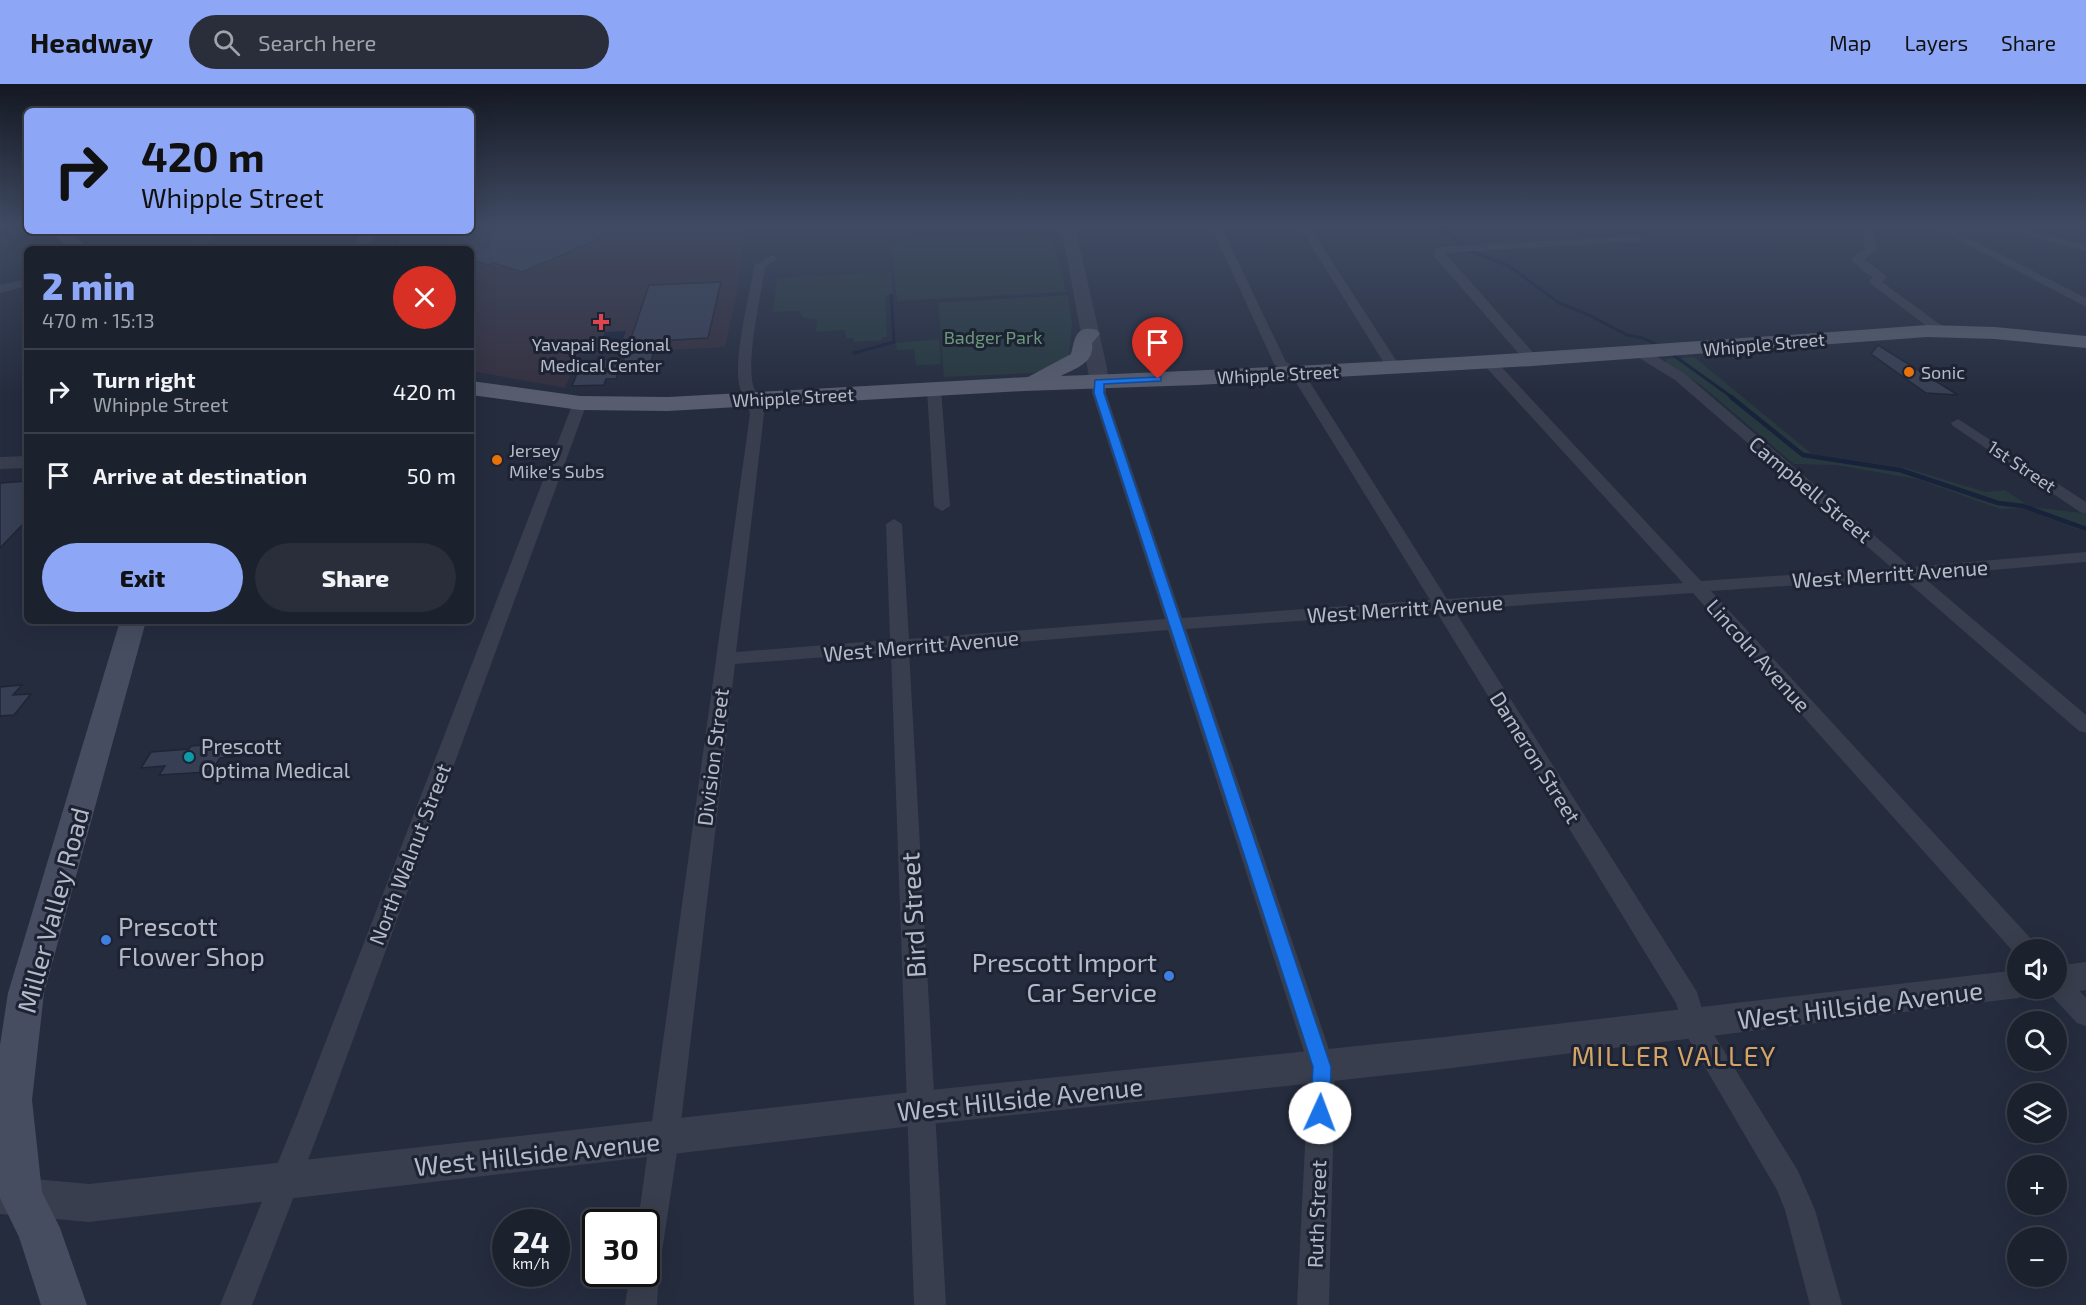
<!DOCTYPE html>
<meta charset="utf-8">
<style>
:root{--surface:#1c212e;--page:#292e3a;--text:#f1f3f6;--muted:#a0a3aa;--line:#3a3e4a;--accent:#8da7f6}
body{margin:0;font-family:"Exo 2",sans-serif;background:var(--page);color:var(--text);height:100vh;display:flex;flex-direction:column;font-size:22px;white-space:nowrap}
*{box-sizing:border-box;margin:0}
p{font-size:20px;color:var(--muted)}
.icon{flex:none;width:33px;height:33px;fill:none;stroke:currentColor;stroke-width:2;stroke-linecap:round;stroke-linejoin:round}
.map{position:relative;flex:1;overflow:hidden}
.drawer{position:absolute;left:24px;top:162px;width:450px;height:378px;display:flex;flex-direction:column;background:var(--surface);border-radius:9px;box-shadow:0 6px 24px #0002,0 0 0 2px var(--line)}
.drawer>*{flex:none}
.banner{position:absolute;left:24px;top:24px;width:450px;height:126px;border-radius:9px;box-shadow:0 6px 24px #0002,0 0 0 2px var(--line);background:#8da7f6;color:#111;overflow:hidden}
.tools{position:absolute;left:2007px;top:855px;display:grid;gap:12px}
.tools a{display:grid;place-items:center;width:60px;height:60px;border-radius:50%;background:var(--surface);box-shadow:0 6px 24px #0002,0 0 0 2px var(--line);font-size:30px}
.speed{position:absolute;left:492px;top:1125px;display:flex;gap:12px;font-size:30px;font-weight:700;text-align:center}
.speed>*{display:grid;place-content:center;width:78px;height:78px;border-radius:50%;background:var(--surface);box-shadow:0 6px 24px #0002,0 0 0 2px var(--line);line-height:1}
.speed small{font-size:15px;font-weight:400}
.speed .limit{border:3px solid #111;border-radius:9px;background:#fff;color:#111}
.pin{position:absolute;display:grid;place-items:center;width:51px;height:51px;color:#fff;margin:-62px -26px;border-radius:50% 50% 50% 0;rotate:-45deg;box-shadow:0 0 6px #0007}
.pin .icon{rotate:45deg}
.me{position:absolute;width:66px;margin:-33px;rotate:2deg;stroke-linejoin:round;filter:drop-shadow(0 0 4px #0008)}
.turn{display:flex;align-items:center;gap:21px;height:126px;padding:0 18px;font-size:27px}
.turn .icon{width:78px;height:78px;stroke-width:2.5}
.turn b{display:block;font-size:42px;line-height:51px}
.round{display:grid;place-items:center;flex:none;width:63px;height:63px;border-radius:32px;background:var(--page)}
.headline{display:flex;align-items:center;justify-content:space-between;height:102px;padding:0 18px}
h1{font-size:36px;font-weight:800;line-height:45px;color:var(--accent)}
.cta{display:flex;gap:12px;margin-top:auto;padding:12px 18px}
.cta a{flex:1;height:69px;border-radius:36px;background:var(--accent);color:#111;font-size:24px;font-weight:800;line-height:69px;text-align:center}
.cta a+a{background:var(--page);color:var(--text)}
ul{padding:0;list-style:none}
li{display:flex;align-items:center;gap:18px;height:84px;padding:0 18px;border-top:2px solid var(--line)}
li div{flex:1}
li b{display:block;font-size:22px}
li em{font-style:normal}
header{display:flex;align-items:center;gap:36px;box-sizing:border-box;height:84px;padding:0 30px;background:var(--accent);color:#111}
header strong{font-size:28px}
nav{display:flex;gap:33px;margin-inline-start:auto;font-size:21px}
.search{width:420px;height:54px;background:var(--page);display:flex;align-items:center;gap:15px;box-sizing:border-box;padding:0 21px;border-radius:33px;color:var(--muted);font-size:22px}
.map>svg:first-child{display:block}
.medical{fill:#34303f}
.green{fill:#27393f}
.water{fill:#18223b}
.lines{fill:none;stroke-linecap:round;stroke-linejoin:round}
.stream-far1{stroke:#18223b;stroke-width:3}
.stream{stroke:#18223b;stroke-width:4.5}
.building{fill:#373f54;stroke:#202535;stroke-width:1.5}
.minor{fill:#393e4e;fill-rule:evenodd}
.tertiary{fill:#393e4e;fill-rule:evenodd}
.secondary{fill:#474d61;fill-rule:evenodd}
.primary{fill:#575d6e;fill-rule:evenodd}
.route{fill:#1a73e8;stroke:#114b97;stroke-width:1.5}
.health-dot{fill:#e0444e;stroke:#1e2333;stroke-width:2}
.food-dot{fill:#e8710a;stroke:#1e2333;stroke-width:2}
.culture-dot{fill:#0f9aa8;stroke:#1e2333;stroke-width:2}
.shop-dot{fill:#3f7fe0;stroke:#1e2333;stroke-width:2}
.labels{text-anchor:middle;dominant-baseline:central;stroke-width:6;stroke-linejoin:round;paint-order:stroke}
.far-park-label{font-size:18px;fill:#6c997d;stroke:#1e2333}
.far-poi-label{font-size:18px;fill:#b5bac9;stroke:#1e2333;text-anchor:start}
.far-street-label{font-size:18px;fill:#b5bac9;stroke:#1e2333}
.street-label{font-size:21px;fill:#b5bac9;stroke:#1e2333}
.poi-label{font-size:21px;fill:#b5bac9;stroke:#1e2333;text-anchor:start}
.near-street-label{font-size:26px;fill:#b5bac9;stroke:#1e2333}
.near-poi-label{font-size:26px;fill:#b5bac9;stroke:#1e2333;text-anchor:start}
.near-neighbourhood-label{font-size:27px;letter-spacing:1.5px;fill:#d3a466;stroke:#1e2333}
</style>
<header>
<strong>Headway</strong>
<div class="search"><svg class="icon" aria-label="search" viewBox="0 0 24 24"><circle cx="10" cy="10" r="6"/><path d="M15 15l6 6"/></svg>Search here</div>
<nav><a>Map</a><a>Layers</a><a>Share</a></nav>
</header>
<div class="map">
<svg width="2086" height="1221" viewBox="0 0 2086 1221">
<rect width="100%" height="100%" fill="#252c3e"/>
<!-- medical -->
<path class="medical" d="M 471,142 L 746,142 L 736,214 L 725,263 L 579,271 L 565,304 L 471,287 L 471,165 L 377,165 L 390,147 L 471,147 Z"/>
<!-- green -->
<path class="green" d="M 1036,150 L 1052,153 L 1066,208 L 897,217 L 892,161 L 908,155 Z
M 891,188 L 893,211 L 885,212 L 887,253 L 882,253 L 882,256 L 854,258 L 854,254 L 846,254 L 845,246 L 816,248 L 817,236 L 804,234 L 798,227 L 773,228 L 777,194 Z
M 1068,211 L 1072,239 L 1069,272 L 1050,284 L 1033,289 L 944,293 L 938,219 Z
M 939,255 L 941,280 L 916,281 L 914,265 L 897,266 L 896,259 Z
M 1694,273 L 1812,370 L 1906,384 L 1985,408 L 2005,406 L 2030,423 L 2083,429 L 2086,431 L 2086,448 L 2021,424 L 2000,425 L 1917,395 L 1836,381 L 1794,380 L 1701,301 L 1666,279 L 1667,275 Z"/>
<!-- water -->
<path class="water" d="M 626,247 L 620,264 L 598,264 L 605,248 Z"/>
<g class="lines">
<!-- stream-far1 -->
<path class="stream-far1" d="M 1439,142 L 1468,166 L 1509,182 L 1559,219 L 1589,231 L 1627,251 L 1643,254 L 1661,263
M 1669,268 L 1733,314
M 854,269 L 894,258 L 891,211"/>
<!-- stream -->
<path class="stream" d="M 1731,313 L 1803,371 L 1900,386 L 1998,419 L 2023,422 L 2086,445"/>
</g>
<!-- building -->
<path class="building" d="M 471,142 L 604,142 L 599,155 L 522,188 L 494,179 L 489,181 L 471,176 L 471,165 L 391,165 L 405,147 L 471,147 Z
M 721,198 L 708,254 L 657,257 L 648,287 L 618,289 L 616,295 L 606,295 L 604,301 L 572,302 L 582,277 L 624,275 L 649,201 Z
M 1878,261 L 1958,311 L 1926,309 L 1871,270 Z
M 27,397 L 27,436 L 0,464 L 0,399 Z
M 22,601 L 13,611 L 31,610 L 14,631 L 0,632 L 0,603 Z
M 250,657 L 241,672 L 220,674 L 213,685 L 208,688 L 159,691 L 165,682 L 141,684 L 151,668 L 189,665 L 191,662 Z"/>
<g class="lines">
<!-- minor -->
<path class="minor" d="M 1211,142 L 1221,142 L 1286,278 L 1304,289 L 1447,515 L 1683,499 L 1484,281 L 1482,278 L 1489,274 L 1494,275 L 1701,497 L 1892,484 L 1675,296 L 1636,272 L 1635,269 L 1636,266 L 1646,266 L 1685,290 L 1911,483 L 2086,468 L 2086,478 L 1922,492 L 2086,631 L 2086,649 L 2079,647 L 1903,494 L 1711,507 L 2035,859 L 2038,866 L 2018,866 L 2018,873 L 1693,509 L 1454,526 L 1697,908 L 1706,938 L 1798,1087 L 1815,1126 L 1842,1221 L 1810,1221 L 1785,1126 L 1777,1106 L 1685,949 L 1676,919 L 1436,527 L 1186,545 L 1335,983 L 1329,1221 L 1297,1221 L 1309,983 L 1168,546 L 909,567 L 946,1221 L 914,1221 L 891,568 L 735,580 L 679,1055 L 659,1187 L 657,1221 L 625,1221 L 630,1190 L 646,1190 L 646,1138 L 638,1138 L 750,330 C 748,319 743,313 740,304 C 732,277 750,211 754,182 L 772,171 L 778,174 L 765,183 C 761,212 745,279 754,304 C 757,313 762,320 764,330 L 736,568 L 890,556 L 886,440 L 894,435 L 902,440 L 909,555 L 1165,535 L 1092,309 L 1092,298 L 1099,294 L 1106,298 L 1106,309 L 1182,534 L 1430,516 L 1292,292 L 1274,280 Z
M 1299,142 L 1309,142 L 1401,284 L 1399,287 L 1389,287 Z
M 1862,142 L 1872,142 L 1877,166 L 1864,175 L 1885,191 L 1887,193 L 1882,198 L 1945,244 L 1947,247 L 1945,250 L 1937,250 L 1871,200 L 1869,198 L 1873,193 L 1863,187 L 1851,175 L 1865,165 Z
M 1932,142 L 2021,144 L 2086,161 L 2086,167 L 2021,150 L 1958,149 L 2086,214 L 2086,223 Z
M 79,147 L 98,147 L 66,156 L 61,153 Z
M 208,147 L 219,147 C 212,157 194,171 182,162 L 201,155 Z
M 1637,152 L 1641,153 L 1641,157 L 1445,169 L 1537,273 L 1539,276 L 1537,279 L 1527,279 L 1433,171 L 1436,164 L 1440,163 Z
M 27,195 L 27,202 L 0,209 L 0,201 Z
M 934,301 L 941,305 L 950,422 L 942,427 L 934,422 L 927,305 Z
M 580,315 L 587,319 L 326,1029 L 252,1221 L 220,1221 L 298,1029 L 573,319 Z
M 1958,335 L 2086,418 L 2086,430 L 2080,428 L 1953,342 L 1951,339 Z
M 2056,888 L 2065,891 L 2086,914 L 2086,942 L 2077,939 L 2047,907 L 2046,904 L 2056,904 Z"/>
<!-- tertiary -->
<path class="tertiary" d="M 1061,142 L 1075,142 L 1107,284 L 1108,298 L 1105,302 L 1093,302 L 1090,298 Z
M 27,372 L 27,384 L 0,385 L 0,373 Z
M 2086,878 L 2086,906 L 2056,910 L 2044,906 L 2056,904 L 2056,882 Z
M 2018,886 L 2018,904 L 2032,904 L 2030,910 L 2018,914 L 1444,985 L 921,1041 L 89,1138 L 0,1130 L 0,1092 L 89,1100 L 921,1007 L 1444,953 Z"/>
<!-- secondary -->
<path class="secondary" d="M 364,147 L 380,147 L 366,165 L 350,165 Z
M 120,537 L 146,537 L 44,909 L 32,1016 L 42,1108 L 60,1144 L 87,1221 L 41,1221 L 19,1153 L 0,1114 L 0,961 L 8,909 Z"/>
<!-- primary -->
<path class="primary" d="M 50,147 L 69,147 L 89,165 L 69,165 Z
M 1927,241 L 1995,243 L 2086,252 L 2086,264 L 1995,255 L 1927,253 L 1532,282 L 1197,301 L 1024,307 L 668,327 L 580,326 L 471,311 L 471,297 L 580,312 L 668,313 L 1028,293 L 1071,270 C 1075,255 1075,240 1097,246 L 1100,250 L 1092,259 C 1095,279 1076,284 1061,292 C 1350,282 1638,262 1927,241 Z"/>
</g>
<!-- sky -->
<linearGradient id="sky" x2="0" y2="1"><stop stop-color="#141822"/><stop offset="0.45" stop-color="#404b63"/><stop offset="1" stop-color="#404b63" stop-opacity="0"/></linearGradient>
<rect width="2086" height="313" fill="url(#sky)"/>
<!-- route -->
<path class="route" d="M 1158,293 L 1161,293 L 1161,297 L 1104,300 L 1104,309 L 1331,983 L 1330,1029 L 1327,1036 L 1320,1038 L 1313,1036 L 1310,1029 L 1313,983 L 1094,309 L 1095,296 Z"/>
<!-- markers -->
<path class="health-dot" d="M598 229h6v6h6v6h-6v6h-6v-6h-6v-6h6z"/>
<g class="food-dot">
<circle cx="1909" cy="288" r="6"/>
<circle cx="497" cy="376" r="6"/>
</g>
<circle class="culture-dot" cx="189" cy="673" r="6"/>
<g class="shop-dot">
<circle cx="106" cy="856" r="6"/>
<circle cx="1169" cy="892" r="6"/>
</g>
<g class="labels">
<!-- far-park labels -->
<g class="far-park-label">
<text x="993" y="253">Badger Park</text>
</g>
<!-- far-poi labels -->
<g class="far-poi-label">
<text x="601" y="260" text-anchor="middle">Yavapai Regional<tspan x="601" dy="21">Medical Center</tspan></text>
<text x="1921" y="288">Sonic</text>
<text x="509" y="366">Jersey<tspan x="509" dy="21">Mike's Subs</tspan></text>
</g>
<!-- far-street labels -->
<g class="far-street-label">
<text transform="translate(1764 260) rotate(-5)">Whipple Street</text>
<text transform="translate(1278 290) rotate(-3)">Whipple Street</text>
<text transform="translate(793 313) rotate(-3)">Whipple Street</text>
<text transform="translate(2022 382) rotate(34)">1st Street</text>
</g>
<!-- street labels -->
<g class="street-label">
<text transform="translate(1811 405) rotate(40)">Campbell Street</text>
<text transform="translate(1890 489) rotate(-4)">West Merritt Avenue</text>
<text transform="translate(1405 524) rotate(-4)">West Merritt Avenue</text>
<text transform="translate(921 561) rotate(-5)">West Merritt Avenue</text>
<text transform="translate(1759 571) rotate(48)">Lincoln Avenue</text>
<text transform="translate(712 673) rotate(-83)">Division Street</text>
<text transform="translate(1536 673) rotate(58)">Dameron Street</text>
<text transform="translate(409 770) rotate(-69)">North Walnut Street</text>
<text transform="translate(1316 1130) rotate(-88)">Ruth Street</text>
</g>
<!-- poi labels -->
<g class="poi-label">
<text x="201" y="661">Prescott<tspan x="201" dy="24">Optima Medical</tspan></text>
</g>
<!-- near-street labels -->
<g class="near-street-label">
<text transform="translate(52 826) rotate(-75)">Miller Valley Road</text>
<text transform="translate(912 831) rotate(-93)">Bird Street</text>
<text transform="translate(1860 920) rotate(-7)">West Hillside Avenue</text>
<text transform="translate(1020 1014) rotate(-6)">West Hillside Avenue</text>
<text transform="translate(537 1069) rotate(-6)">West Hillside Avenue</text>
</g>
<!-- near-poi labels -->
<g class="near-poi-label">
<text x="118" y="841">Prescott<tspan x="118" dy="30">Flower Shop</tspan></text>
<text x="1157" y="877" text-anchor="end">Prescott Import<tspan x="1157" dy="30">Car Service</tspan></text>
</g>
<!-- near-neighbourhood labels -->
<g class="near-neighbourhood-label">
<text x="1674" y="971">MILLER VALLEY</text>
</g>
</g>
</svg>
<div class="tools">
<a><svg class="icon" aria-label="sound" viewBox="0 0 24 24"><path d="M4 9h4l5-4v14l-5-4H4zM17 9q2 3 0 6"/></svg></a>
<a><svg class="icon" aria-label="search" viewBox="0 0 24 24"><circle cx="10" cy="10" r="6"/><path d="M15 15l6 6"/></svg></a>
<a><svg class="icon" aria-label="layers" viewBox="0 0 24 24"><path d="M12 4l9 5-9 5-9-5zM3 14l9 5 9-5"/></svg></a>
<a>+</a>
<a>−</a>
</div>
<div class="speed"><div>24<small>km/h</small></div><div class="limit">30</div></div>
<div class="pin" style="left:1158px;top:295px;background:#d93025"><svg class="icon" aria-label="arrive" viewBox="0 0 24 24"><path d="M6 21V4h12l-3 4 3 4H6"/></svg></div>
<svg class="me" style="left:1320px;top:1029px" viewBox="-20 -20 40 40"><circle r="19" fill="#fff"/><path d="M0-13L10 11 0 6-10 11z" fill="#1a73e8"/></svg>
<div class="banner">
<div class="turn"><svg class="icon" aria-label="right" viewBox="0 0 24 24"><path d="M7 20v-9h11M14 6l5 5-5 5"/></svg><div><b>420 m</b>Whipple Street</div></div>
</div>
<section class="drawer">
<div class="headline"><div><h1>2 min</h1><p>470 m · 15:13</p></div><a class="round" style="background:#d93025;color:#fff"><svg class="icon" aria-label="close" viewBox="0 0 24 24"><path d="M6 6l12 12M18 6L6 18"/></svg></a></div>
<ul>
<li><svg class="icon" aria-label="right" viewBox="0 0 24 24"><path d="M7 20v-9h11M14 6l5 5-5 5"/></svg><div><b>Turn right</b><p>Whipple Street</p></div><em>420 m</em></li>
<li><svg class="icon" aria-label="arrive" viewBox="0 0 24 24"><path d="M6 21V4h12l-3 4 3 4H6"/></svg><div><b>Arrive at destination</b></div><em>50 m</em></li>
</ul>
<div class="cta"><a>Exit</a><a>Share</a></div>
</section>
</div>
